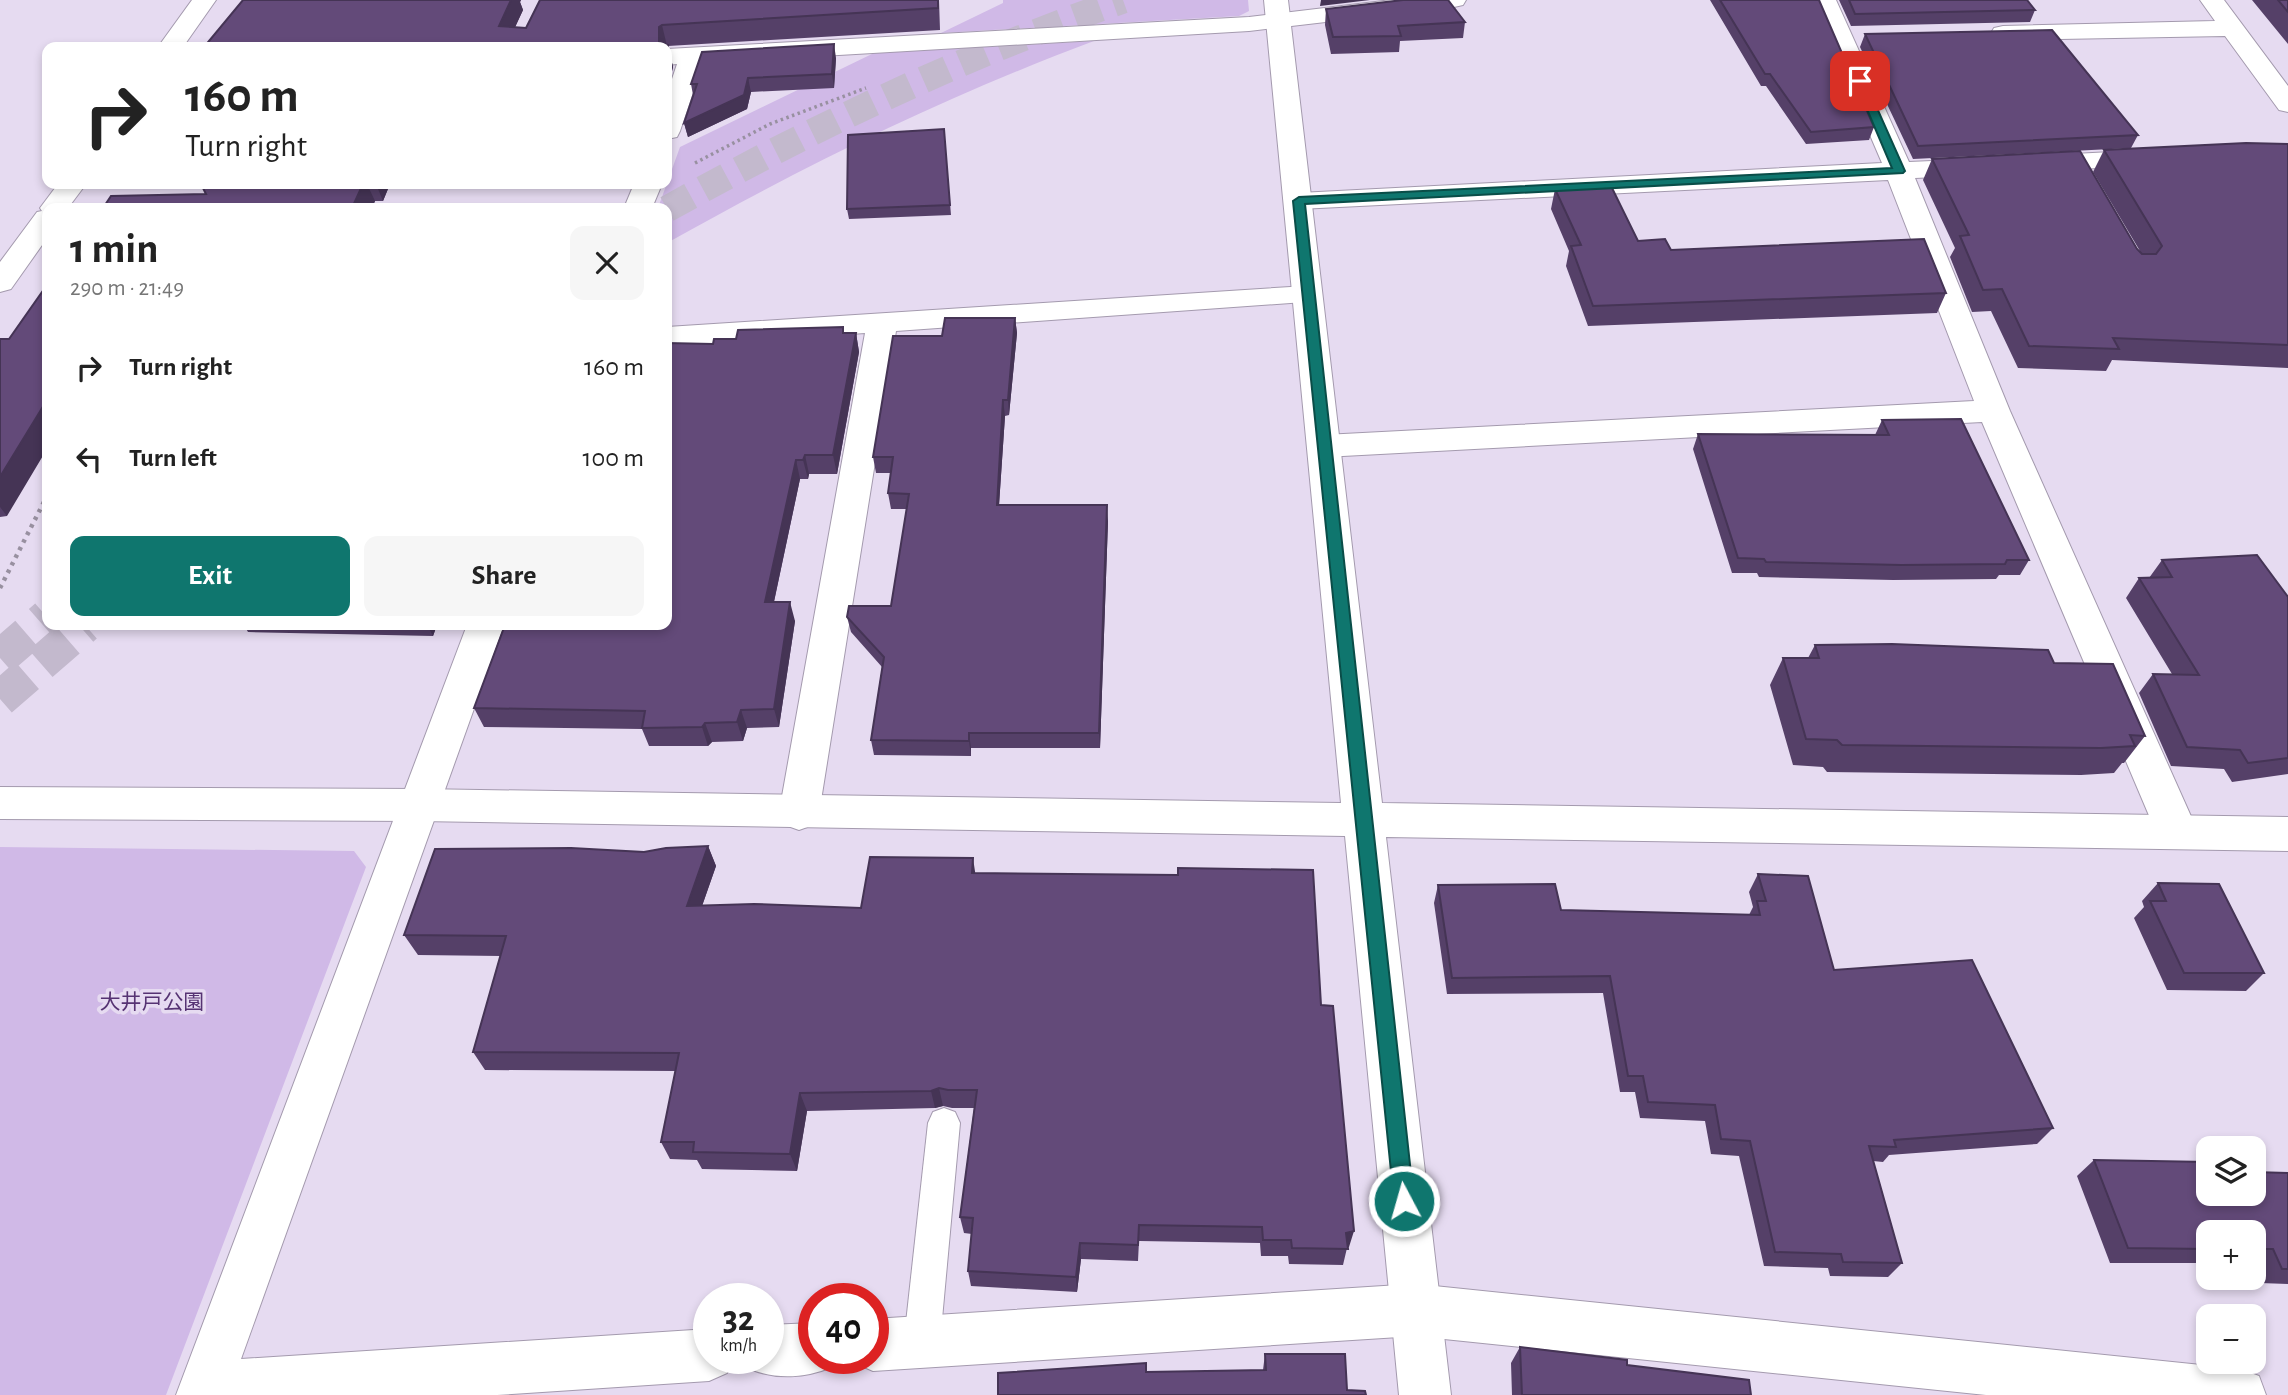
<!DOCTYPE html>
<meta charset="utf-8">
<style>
:root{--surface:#fff;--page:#f6f6f6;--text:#222;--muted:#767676;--accent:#0f766e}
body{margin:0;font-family:"Alegreya Sans","Noto Sans JP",sans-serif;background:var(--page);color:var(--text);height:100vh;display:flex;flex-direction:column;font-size:26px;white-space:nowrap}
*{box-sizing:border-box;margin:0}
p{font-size:23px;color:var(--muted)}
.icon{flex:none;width:38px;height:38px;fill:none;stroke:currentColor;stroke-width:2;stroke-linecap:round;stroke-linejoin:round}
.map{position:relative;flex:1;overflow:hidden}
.sheet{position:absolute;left:42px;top:203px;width:630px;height:427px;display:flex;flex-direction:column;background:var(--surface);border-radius:14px;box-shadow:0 4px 10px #0003}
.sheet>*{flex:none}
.hud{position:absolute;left:42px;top:42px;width:630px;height:147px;border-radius:14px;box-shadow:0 4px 10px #0003;background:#fff;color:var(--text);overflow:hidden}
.fabs{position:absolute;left:2196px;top:1136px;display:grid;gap:14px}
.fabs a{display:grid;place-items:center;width:70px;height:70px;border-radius:14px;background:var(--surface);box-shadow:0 4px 10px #0003;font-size:35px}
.speed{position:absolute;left:693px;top:1283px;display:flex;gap:14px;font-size:35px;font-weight:700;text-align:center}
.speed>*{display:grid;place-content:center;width:91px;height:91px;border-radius:50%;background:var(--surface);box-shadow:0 4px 10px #0003;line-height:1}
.speed small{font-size:18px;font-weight:400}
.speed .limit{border:10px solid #d22;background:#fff;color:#111}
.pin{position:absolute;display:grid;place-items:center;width:60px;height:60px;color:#fff;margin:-30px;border-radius:14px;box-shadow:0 4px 10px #0006}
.me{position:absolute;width:77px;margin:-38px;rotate:354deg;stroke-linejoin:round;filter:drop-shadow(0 0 5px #0008)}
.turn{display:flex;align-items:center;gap:24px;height:147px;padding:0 28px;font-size:32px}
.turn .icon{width:91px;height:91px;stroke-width:2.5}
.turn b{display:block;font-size:49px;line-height:60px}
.round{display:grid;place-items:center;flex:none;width:74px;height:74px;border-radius:14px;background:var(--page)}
.headline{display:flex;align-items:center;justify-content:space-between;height:119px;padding:0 28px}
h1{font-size:42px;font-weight:700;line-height:52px}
.primary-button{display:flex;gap:14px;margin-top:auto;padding:14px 28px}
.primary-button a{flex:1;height:80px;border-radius:14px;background:var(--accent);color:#fff;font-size:28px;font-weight:700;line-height:80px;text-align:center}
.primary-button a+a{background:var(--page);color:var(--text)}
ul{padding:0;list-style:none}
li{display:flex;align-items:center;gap:21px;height:91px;padding:0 28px}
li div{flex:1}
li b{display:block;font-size:26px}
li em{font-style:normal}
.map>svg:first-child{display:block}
.green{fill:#d0b9e7}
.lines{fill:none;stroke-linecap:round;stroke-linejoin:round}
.motorway-tunnel-far1{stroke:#c3b9cd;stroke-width:27;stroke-dasharray:27 14;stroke-linecap:butt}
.motorway-tunnel{stroke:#c3b9cd;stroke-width:36;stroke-dasharray:36 18;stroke-linecap:butt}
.service-casing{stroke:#a49aae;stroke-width:2}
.minor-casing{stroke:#a49aae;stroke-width:2}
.tertiary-casing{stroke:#a49aae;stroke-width:2}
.path-far1{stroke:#9890a0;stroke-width:3.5;stroke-dasharray:2.5 3.5;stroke-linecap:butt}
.path{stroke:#9890a0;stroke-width:4.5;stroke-dasharray:3.5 5;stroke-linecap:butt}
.service{fill:#fff;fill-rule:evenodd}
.minor{fill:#fff;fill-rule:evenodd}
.tertiary{fill:#fff;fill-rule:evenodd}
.wall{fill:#554068}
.shaded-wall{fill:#453455}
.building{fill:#634a79;stroke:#453455;stroke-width:2}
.route{fill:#0f766e;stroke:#0a4d48;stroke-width:2}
.labels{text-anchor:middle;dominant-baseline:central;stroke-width:7;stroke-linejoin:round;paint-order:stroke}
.park-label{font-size:21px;fill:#563373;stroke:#e6dbf1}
</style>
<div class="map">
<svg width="2288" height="1395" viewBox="0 0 2288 1395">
<rect width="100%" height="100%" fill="#e6dbf1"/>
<!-- green -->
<path class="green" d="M 1003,0 L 1248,0 L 1249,11 L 1239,16 L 941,33 L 1003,3 Z
M 1094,41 C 942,98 808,164 667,243 L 667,208 L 658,208 L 680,147 L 874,53 Z
M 0,847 L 354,851 L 366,867 L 166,1395 L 0,1395 Z"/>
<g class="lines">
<!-- motorway-tunnel-far1 -->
<path class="motorway-tunnel-far1" d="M 667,209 C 814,127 964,56 1123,0"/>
<!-- motorway-tunnel -->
<path class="motorway-tunnel" d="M 0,658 L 47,617
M 0,699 L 85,625"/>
<defs>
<path id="service" d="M 944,1108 L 955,1112 L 960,1123 L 940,1341 L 934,1353 L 922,1359 L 910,1353 L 904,1341 L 928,1123 L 933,1112 Z"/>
<path id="minor" d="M 1392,0 L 1466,0 L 1463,5 L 1454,7 L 1249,31 L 703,63 L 680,131 L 677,137 L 667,139 L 667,94 L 677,64 L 667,65 L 667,49 L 1249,17 Z
M 1812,0 L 1836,0 L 1909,162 L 1978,159 L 1988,161 L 1992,167 L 1988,173 L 1978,175 L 1915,178 L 2010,411 L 2198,832 L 2192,844 L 2177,849 L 2162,844 L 2156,832 L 1982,422 L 1324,457 L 1312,454 L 1307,446 L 1312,438 L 1324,435 L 1974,401 L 1888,180 L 1299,209 L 1289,207 L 1285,201 L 1289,195 L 1299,193 L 1882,163 Z
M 2200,0 L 2224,0 L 2288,86 L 2288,112 L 2279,110 L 2225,36 L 2003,40 L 1994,38 L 1991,33 L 1994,28 L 2003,26 L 2215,21 Z
M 2150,150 L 2160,152 L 2164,158 L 2160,164 L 2035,172 L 2025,170 L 2021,164 L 2025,158 L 2035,156 Z
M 634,184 L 662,184 L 652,208 L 624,208 Z
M 1307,286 L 1318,289 L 1322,295 L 1318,301 L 896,331 L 819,813 L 813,825 L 799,830 L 785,825 L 779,813 L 865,333 L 667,347 L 667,327 Z
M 467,625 L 504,625 L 241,1359 L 709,1329 L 709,1358 L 734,1358 L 727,1373 L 709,1381 L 497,1395 L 176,1395 Z
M 1415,1284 L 2240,1369 L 2259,1376 L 2266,1395 L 1986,1395 L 1415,1336 L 873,1371 L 855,1363 L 852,1358 L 873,1358 L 873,1319 Z
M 814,1323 L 814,1358 L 836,1358 L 832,1367 C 806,1378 776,1380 750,1369 L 745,1358 L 768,1358 L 768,1325 Z"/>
<path id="tertiary" d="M 192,0 L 216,0 L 183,47 L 158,47 Z
M 1264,0 L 1288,0 L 1382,803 L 2288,817 L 2288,851 L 1386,837 L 1451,1395 L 1399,1395 L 1345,836 L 419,821 L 0,819 L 0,787 L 419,789 L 1341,803 Z
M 58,184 L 86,184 L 68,208 L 47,208 L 47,238 L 11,289 L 0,292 L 0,262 L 37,212 L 42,211 L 40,208 Z"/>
</defs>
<!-- service casing -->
<use href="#service" class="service-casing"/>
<!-- minor casing -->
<use href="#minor" class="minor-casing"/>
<!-- tertiary casing -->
<use href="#tertiary" class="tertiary-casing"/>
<!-- path-far1 -->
<path class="path-far1" d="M 695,163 L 770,124 L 866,88"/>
<!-- path -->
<path class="path" d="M 0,588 L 47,496"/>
<!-- service -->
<use href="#service" class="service"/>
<!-- minor -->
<use href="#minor" class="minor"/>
<!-- tertiary -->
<use href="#tertiary" class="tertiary"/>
</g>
<!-- wall -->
<path class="wall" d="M 243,0 L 521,0 L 520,2 L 523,10 L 515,27 L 526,28 L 540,0 L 939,0 L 940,30 L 668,46 L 673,67 L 667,91 L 667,47 Z
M 1710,0 L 1819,0 L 1874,127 L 1869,140 L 1806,144 L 1766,86 L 1761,86 Z
M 1839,0 L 2027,0 L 2035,10 L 2030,22 L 1851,26 Z
M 2252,0 L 2288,0 L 2288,44 Z
M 1326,9 L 1465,22 L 1463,38 L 1400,41 L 1399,52 L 1331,54 L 1325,25 Z
M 1865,34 L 2138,135 L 2131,148 L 1913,159 L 1860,47 Z
M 836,58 L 834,88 L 751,92 L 747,109 L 688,137 L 684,123 L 693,95 L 691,84 Z
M 944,129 L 951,215 L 849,219 L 847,209 Z
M 2288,144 L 2288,368 L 2112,360 L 2106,371 L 2018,368 L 1991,311 L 1972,312 L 1950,257 L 1955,248 L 1923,180 L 1932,159 L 2137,249 L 2140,251 L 2093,172 L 2104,150 Z
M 201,184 L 390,184 L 383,201 L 375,201 L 372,208 L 103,208 L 206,194 Z
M 1555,189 L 1638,241 L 1671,250 L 1946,293 L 1937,313 L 1588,326 L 1566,266 L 1569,251 L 1551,209 Z
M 1015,318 L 1017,333 L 1009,415 L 1005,416 L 999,505 L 1108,521 L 1100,748 L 971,748 L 971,756 L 874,755 L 871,740 L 882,667 L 851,632 L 847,617 L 891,606 L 907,509 L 891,509 L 888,493 L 891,473 L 876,473 L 873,457 L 942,336 Z
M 844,333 L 856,333 L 859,352 L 837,474 L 809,474 L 808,479 L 800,479 L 774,602 L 795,621 L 779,727 L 747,728 L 743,741 L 712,742 L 708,746 L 649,746 L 642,729 L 484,727 L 474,708 L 503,629 L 501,625 L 667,625 L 713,344 L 736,339 Z
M 0,339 L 9,339 L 7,516 L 0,517 Z
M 1882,420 L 2029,560 L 2020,575 L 1999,575 L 1996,579 L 1893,580 L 1759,577 L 1757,573 L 1732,573 L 1693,449 L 1698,434 L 1875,435 Z
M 2162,560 L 2288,597 L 2288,774 L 2232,782 L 2224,769 L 2171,766 L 2139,693 L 2153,674 L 2172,674 L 2126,598 L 2139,578 L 2149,578 Z
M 244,625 L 437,625 L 433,636 L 248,632 Z
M 1815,645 L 2054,663 L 2145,736 L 2124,763 L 2122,763 L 2114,773 L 2081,775 L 1827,772 L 1823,767 L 1793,765 L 1770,685 L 1783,658 L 1808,658 Z
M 708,846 L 716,866 L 702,906 L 861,908 L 975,873 L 1321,1005 L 1349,1247 L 1347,1248 L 1343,1265 L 1289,1264 L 1288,1256 L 1261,1256 L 1260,1243 L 1139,1241 L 1138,1261 L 1081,1259 L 1077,1292 L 971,1286 L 968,1271 L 972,1234 L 964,1233 L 960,1217 L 974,1108 L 952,1108 L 943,1106 L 935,1108 L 807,1111 L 797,1171 L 702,1169 L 697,1160 L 670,1159 L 661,1142 L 675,1071 L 485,1070 L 473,1052 L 501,956 L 418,955 L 404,935 L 644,852 Z
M 1758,874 L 1834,970 L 2053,1128 L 2037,1144 L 1889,1155 L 1883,1162 L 1873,1161 L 1902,1263 L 1888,1277 L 1830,1276 L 1828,1268 L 1764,1266 L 1739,1156 L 1711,1154 L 1705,1121 L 1640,1118 L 1635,1092 L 1620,1092 L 1603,993 L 1447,994 L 1434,903 L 1438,885 L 1561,910 L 1749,915 L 1753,907 L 1749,892 Z
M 2158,883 L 2264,973 L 2246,991 L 2167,990 L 2134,918 L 2144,907 L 2142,901 Z
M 2094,1160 L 2208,1194 L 2288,1173 L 2288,1284 L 2260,1283 L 2254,1268 L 2254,1232 L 2208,1232 L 2208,1263 L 2110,1263 L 2077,1176 Z
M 1520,1347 L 1627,1365 L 1751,1395 L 1512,1395 L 1511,1363 Z
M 1265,1354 L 1347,1390 L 1146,1372 L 1263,1370 Z"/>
<!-- shaded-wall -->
<path class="shaded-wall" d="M 511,0 L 521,0 L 520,2 L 523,10 L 506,47 L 499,26 Z
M 1321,0 L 1370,0 L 1320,6 Z
M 662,25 L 667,46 L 659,43 L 659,27 Z
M 834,44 L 836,58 L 834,88 L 832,74 Z
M 668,45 L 673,67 L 667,91 L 667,50 Z
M 748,78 L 751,92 L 747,109 L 688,137 L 684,123 Z
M 363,184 L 367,184 L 375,201 L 372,208 L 352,208 Z
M 376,184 L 390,184 L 383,201 Z
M 1015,318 L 1017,333 L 1009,415 L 1008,400 Z
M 856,333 L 859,352 L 837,474 L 833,455 Z
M 47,400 L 47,449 L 7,516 L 0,507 L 0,477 Z
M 1003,400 L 1005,416 L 998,520 L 997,505 Z
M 805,455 L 809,474 L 808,479 L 803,460 Z
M 796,460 L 800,479 L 770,620 L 765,602 Z
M 1107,505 L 1108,521 L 1100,748 L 1099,733 Z
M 790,602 L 795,621 L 779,727 L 774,709 Z
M 427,625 L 437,625 L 433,636 Z
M 741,710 L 747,728 L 743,741 L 737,722 Z
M 705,723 L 712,742 L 708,746 L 702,727 Z
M 969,733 L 971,748 L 971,756 L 969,741 Z
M 708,846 L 716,866 L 695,926 L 687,906 Z
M 973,858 L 976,878 L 972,873 Z
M 939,1088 L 943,1106 L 935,1108 L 931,1091 Z
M 800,1093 L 807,1111 L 797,1171 L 790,1154 Z
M 1354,1231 L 1349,1247 L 1342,1249 L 1346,1233 Z
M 1080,1243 L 1081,1259 L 1077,1292 L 1076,1277 Z"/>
<!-- building -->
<path class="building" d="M 243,0 L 511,0 L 499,26 L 526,28 L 540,0 L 938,0 L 938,8 L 662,25 L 659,27 L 659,43 L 668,45 L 667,50 L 667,47 L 204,47 Z
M 1403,0 L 1448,0 L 1465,22 L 1398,26 L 1401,36 L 1333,37 L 1326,9 Z
M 1720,0 L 1819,0 L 1874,127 L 1811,132 L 1770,74 L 1765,74 Z
M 1849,0 L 2027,0 L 2035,10 L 1855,14 Z
M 2278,0 L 2288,0 L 2288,12 Z
M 2052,30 L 2138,135 L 1918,146 L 1865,34 Z
M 834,44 L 832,74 L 748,78 L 744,95 L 684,123 L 697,84 L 691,84 L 702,52 Z
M 944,129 L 950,205 L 847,209 L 848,135 Z
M 2246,143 L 2288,144 L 2288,345 L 2113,338 L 2119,349 L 2029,346 L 2002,289 L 1983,290 L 1960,236 L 1969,235 L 1932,159 L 2080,151 L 2137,249 L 2142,254 L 2156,254 L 2162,246 L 2104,150 Z
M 201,184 L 363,184 L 352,208 L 103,208 L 111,196 L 206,194 Z
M 1611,186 L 1638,241 L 1665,239 L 1671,250 L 1924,239 L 1946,293 L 1593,306 L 1571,246 L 1581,245 L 1555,189 Z
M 47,285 L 47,400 L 0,477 L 0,339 L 9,339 Z
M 945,318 L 1015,318 L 1008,400 L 1003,400 L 997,505 L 1107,505 L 1099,733 L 969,733 L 969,741 L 871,740 L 884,657 L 847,617 L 849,606 L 891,606 L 909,494 L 888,493 L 893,457 L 873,457 L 893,336 L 942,336 Z
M 843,327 L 843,333 L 856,333 L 833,455 L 805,455 L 803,460 L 796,460 L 765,602 L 790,602 L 774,709 L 741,710 L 737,722 L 705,723 L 702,727 L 642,728 L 645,711 L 474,708 L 505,625 L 667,625 L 667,343 L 713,344 L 714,339 L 736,339 L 738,330 Z
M 1961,419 L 2029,560 L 2007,560 L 2005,564 L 1901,565 L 1766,562 L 1764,559 L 1738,558 L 1698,434 L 1889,435 L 1882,420 Z
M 2257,555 L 2288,597 L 2288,758 L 2248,763 L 2240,750 L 2187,747 L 2153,674 L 2199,675 L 2139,578 L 2172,577 L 2162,560 Z
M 1892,644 L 2048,650 L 2054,663 L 2113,664 L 2145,736 L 2130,735 L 2135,746 L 2101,748 L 1842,745 L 1837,740 L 1806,739 L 1783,658 L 1819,658 L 1815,645 Z
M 708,846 L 687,906 L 754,904 L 861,908 L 870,857 L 973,858 L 972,873 L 1178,875 L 1178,868 L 1313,870 L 1321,1005 L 1333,1006 L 1343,1114 L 1354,1231 L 1346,1233 L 1348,1249 L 1292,1248 L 1291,1240 L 1263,1240 L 1262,1227 L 1139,1225 L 1138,1245 L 1080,1243 L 1076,1277 L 968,1271 L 973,1218 L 960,1217 L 977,1090 L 948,1090 L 939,1088 L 931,1091 L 800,1093 L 790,1154 L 693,1152 L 694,1142 L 661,1142 L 679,1053 L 473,1052 L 506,936 L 404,935 L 435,849 L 571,848 L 644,852 L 666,848 Z
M 1758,874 L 1808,876 L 1834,970 L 1972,960 L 2053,1128 L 1894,1140 L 1896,1147 L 1869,1146 L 1902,1263 L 1843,1262 L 1841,1254 L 1775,1252 L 1750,1141 L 1721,1139 L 1715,1105 L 1648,1102 L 1643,1076 L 1628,1076 L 1610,976 L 1452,978 L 1438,885 L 1555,884 L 1561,910 L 1760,915 L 1757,901 L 1766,901 Z
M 2158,883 L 2219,884 L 2264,973 L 2184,973 L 2150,901 L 2166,901 Z
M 2094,1160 L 2208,1162 L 2208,1194 L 2254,1194 L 2254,1172 L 2288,1173 L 2288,1269 L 2282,1269 L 2273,1249 L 2254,1249 L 2254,1232 L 2208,1232 L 2208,1249 L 2128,1248 Z
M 1520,1347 L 1627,1360 L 1627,1365 L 1749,1380 L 1751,1395 L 1522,1395 Z
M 1265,1354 L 1345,1354 L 1347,1390 L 1365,1391 L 1366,1395 L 998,1395 L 998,1373 L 1146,1363 L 1146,1372 L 1266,1370 Z"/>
<!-- route -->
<path class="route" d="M 1856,79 L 1865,81 L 1905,171 L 1903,173 L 1305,204 L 1414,1201 L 1411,1208 L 1404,1211 L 1397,1208 L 1394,1201 L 1293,201 L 1299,197 L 1892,168 L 1855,81 Z"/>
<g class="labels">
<!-- park labels -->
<g class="park-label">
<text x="152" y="1002">大井戸公園</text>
</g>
</g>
</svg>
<div class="fabs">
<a><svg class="icon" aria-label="layers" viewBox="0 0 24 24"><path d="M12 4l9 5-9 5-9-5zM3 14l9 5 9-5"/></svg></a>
<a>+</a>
<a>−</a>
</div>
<div class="speed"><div>32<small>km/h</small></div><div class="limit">40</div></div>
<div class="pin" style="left:1860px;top:81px;background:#d93025"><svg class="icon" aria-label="arrive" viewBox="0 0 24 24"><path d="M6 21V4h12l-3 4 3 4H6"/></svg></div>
<svg class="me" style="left:1404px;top:1201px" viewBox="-20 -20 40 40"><circle r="17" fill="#0f766e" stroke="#fff" stroke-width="3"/><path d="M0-11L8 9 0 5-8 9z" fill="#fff"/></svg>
<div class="hud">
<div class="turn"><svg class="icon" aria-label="right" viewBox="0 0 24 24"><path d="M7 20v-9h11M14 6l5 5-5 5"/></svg><div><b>160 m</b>Turn right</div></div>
</div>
<section class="sheet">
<div class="headline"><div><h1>1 min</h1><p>290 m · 21:49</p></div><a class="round"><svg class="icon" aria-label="close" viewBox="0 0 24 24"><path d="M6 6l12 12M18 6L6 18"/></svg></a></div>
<ul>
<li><svg class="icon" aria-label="right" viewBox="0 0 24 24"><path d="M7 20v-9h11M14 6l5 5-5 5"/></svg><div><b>Turn right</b></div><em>160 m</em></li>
<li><svg class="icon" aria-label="left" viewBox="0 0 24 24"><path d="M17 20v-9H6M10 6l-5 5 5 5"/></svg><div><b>Turn left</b></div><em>100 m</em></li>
</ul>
<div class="primary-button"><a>Exit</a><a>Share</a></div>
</section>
</div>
